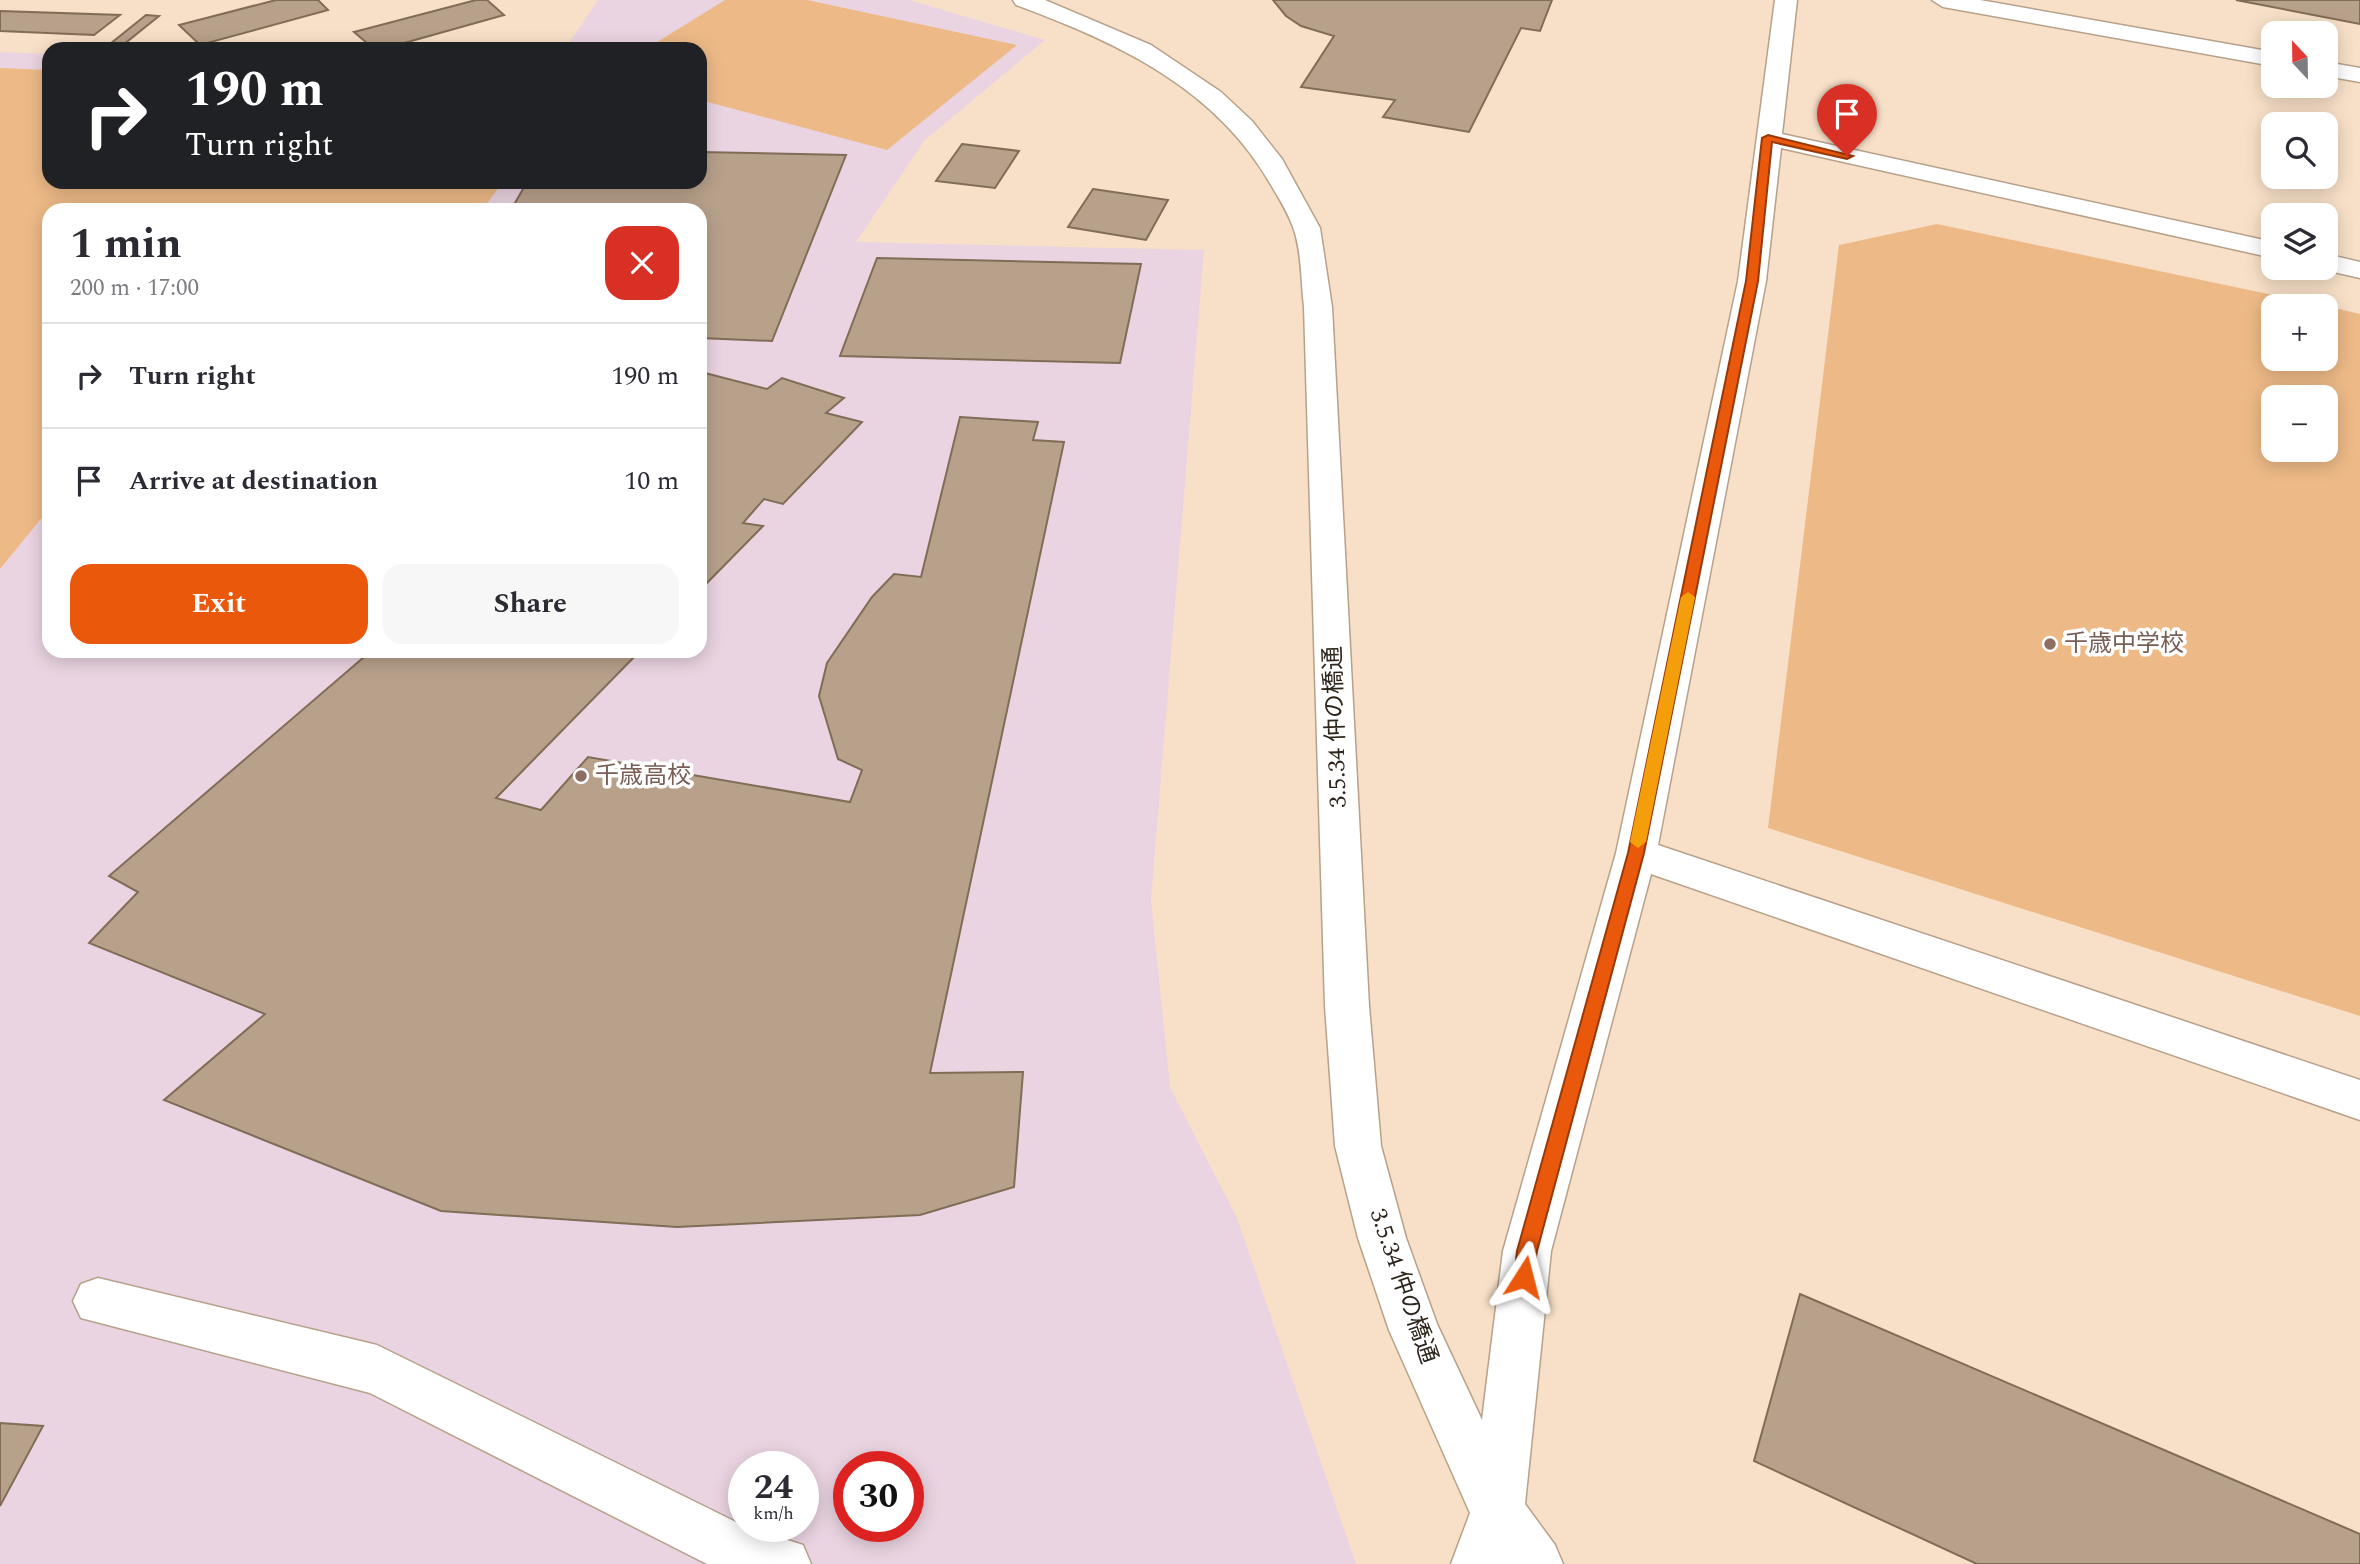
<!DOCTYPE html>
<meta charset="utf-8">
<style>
:root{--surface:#fff;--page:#f7f7f7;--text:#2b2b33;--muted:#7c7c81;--line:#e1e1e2;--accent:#ea580c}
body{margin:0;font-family:Spectral,"Noto Sans JP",serif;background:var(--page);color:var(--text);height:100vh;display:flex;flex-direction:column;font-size:26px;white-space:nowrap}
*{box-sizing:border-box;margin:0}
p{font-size:23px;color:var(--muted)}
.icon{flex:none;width:38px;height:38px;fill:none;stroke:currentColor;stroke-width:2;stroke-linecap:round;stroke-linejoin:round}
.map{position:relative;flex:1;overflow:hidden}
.details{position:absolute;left:42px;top:203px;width:665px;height:455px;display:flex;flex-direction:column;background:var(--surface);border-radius:21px;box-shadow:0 4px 18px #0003}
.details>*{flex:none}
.banner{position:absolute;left:42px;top:42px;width:665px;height:147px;border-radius:21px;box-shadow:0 4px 18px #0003;background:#202124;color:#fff;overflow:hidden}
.needle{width:46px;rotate:338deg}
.fabs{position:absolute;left:2261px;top:21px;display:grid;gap:14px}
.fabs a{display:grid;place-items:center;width:77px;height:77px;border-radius:14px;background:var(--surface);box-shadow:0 4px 18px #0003;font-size:35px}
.speed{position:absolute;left:728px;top:1451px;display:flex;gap:14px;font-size:35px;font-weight:700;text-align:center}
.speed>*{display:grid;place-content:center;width:91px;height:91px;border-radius:50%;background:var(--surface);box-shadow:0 4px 18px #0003;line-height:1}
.speed small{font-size:18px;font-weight:400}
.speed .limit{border:10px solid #d22;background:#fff;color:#111}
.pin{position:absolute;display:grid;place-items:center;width:60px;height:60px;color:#fff;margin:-72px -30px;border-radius:50% 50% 50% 0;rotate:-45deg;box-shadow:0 0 7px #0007}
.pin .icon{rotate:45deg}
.me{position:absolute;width:77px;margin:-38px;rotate:9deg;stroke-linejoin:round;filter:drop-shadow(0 0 5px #0008)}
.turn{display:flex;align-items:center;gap:24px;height:147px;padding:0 28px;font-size:32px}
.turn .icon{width:91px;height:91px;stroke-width:2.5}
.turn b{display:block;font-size:49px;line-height:60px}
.round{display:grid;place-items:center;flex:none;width:74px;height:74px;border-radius:21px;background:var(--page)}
.headline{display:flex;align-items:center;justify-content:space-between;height:119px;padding:0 28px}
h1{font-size:42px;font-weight:700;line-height:52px}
.primary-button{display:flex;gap:14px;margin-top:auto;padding:14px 28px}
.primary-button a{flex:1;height:80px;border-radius:21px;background:var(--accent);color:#fff;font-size:28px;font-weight:700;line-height:80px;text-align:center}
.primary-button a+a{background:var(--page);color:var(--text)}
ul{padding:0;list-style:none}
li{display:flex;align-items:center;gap:21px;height:105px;padding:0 28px;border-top:2px solid var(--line)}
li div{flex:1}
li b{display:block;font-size:26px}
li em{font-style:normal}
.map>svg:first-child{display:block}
.education{fill:#ead4e1;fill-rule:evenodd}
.green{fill:#edba87;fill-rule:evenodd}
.building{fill:#b8a18b;stroke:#816c57;stroke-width:2}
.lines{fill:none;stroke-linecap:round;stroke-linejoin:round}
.minor-casing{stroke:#b7a18a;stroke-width:3}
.minor{fill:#fff;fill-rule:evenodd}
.route{fill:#ea580c;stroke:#983908;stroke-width:2}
.slow{fill:#f59e0b}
.education-dot{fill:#8d6e63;stroke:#fff;stroke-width:2.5}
.labels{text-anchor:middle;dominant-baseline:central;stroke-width:7;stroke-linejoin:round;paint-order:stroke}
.education-label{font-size:24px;fill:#785e54;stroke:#fff;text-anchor:start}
.street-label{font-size:24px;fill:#2e251c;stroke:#fff}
</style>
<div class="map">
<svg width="2360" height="1564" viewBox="0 0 2360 1564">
<rect width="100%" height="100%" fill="#f8e0c8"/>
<!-- education -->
<path class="education" d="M 598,0 L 909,0 L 1045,40 L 924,141 L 856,242 L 1204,250 L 1151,900 L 1170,1087 L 1237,1218 L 1356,1564 L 0,1564 L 0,52 L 49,54 L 49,182 L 700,182 L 700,49 L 565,49 ZM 49,210 L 700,210 L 700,651 L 49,651 ZM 744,1466 L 803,1466 L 803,1526 L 744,1526 ZM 849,1466 L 908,1466 L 908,1526 L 849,1526 Z"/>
<!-- green -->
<path class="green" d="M 725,0 L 807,0 L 1017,45 L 887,150 L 700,100 L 700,49 L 646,49 Z
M 0,68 L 49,70 L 49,182 L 503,182 L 482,210 L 49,210 L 49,509 L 0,569 Z
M 1937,224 L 2325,306 L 2273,306 L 2273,359 L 2326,359 L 2326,306 L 2360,314 L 2360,1016 L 1768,828 L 1839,245 ZM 2273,397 L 2326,397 L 2326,450 L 2273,450 Z"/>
<!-- building -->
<path class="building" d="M 276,0 L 318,0 L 328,10 L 200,45 L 179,25 Z
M 476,0 L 487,0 L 504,15 L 383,49 L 374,49 L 354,32 Z
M 1273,0 L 1552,0 L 1540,31 L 1521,28 L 1469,132 L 1383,117 L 1395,100 L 1301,87 L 1334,36 L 1301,26 L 1286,16 Z
M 2236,0 L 2360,0 L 2360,24 Z
M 0,11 L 120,15 L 94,35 L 0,31 Z
M 146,15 L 159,16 L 123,45 L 110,44 Z
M 962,144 L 1019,151 L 995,188 L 936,181 Z
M 700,152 L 846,155 L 772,341 L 700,338 L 700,210 L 511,210 L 527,182 L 700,182 Z
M 1093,189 L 1168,200 L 1146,240 L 1068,227 Z
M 877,258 L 1141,264 L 1120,363 L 840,356 Z
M 705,373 L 767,389 L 782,378 L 844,398 L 826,413 L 862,422 L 783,504 L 764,499 L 743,523 L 763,526 L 700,590 L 700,378 Z
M 960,417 L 1038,422 L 1033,440 L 1064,442 L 930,1073 L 1023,1072 L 1014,1187 L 920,1215 L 677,1227 L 441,1211 L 164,1100 L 265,1014 L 89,943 L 138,892 L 109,876 L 371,651 L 640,651 L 496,798 L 541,810 L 588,757 L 850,802 L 862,770 L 838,759 L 819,696 L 827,663 L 872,597 L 894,574 L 921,577 Z
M 1800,1294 L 2360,1534 L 2360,1564 L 1977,1564 L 1754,1461 Z
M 0,1423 L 43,1426 L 0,1506 Z"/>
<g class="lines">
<defs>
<path id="minor" d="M 1013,0 L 1045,0 L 1151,45 L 1221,92 L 1252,121 L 1282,159 L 1320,228 L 1332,307 L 1369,1006 L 1381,1146 L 1406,1238 L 1437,1324 L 1482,1420 L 1503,1251 L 1616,853 L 1738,281 L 1775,0 L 1797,0 L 1782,134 L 2273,242 L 2273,258 L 1781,148 L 1766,281 L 1658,845 L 2360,1080 L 2360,1120 L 1651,874 L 1551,1251 L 1525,1504 L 1555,1545 L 1563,1564 L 1451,1564 L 1470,1513 L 1389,1330 L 1358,1238 L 1335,1146 L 1325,1006 L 1304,307 C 1301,283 1302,257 1295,233 C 1290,216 1280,200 1271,185 C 1216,88 1117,42 1016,5 Z
M 1932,0 L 1980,0 L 2273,52 L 2273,66 L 1943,7 Z
M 2326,62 L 2360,68 L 2360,82 L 2326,76 Z
M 2326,254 L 2360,262 L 2360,278 L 2316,268 L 2326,268 Z
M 98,1278 L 377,1345 L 744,1526 L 803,1545 L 811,1564 L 707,1564 L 370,1393 L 81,1318 L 73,1301 L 81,1284 Z"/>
</defs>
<!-- minor casing -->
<use href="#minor" class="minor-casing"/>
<!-- minor -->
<use href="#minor" class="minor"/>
</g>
<!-- route -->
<path class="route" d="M 1768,135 L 1853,156 L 1847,159 L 1772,142 L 1758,281 L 1644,853 L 1537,1251 L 1531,1283 L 1524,1286 L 1517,1283 L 1514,1277 L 1517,1251 L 1628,853 L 1746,281 L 1762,138 Z"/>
<!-- slow -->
<path class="slow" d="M 1688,592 L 1695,597 L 1646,842 L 1638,848 L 1630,842 L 1681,597 Z"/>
<!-- markers -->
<g class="education-dot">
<circle cx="2050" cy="644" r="7"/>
<circle cx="581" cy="776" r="7"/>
</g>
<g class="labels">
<!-- education labels -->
<g class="education-label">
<text x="2064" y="644">千歳中学校</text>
<text x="595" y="776">千歳高校</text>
</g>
<!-- street labels -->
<g class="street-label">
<text transform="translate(1336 727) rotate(-92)">3.5.34 仲の橋通</text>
<text transform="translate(1403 1286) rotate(71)">3.5.34 仲の橋通</text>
</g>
</g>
</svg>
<div class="fabs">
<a><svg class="needle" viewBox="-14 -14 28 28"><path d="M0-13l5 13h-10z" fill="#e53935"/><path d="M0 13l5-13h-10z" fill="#7c7c81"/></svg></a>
<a><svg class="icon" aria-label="search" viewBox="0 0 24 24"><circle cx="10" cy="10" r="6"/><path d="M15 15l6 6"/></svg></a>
<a><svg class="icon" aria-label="layers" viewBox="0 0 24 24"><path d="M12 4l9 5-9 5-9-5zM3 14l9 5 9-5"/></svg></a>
<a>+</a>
<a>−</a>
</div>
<div class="speed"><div>24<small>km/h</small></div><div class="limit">30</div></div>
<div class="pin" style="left:1847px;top:156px;background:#d93025"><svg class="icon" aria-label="arrive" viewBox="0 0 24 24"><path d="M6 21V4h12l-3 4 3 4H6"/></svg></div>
<svg class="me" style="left:1524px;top:1277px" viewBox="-20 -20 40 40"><path d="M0-17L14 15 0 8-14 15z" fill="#ea580c" stroke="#fff" stroke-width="4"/></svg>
<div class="banner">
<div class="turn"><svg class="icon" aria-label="right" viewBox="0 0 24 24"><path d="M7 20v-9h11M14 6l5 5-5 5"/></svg><div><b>190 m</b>Turn right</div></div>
</div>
<section class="details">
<div class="headline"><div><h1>1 min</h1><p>200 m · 17:00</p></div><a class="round" style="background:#d93025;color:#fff"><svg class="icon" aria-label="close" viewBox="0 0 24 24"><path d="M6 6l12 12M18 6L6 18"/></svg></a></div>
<ul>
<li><svg class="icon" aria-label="right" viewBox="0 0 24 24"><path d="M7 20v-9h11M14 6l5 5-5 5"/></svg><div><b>Turn right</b></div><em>190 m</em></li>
<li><svg class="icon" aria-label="arrive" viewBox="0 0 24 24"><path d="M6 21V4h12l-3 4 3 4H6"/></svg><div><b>Arrive at destination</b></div><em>10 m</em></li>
</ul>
<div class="primary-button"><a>Exit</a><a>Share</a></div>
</section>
</div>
